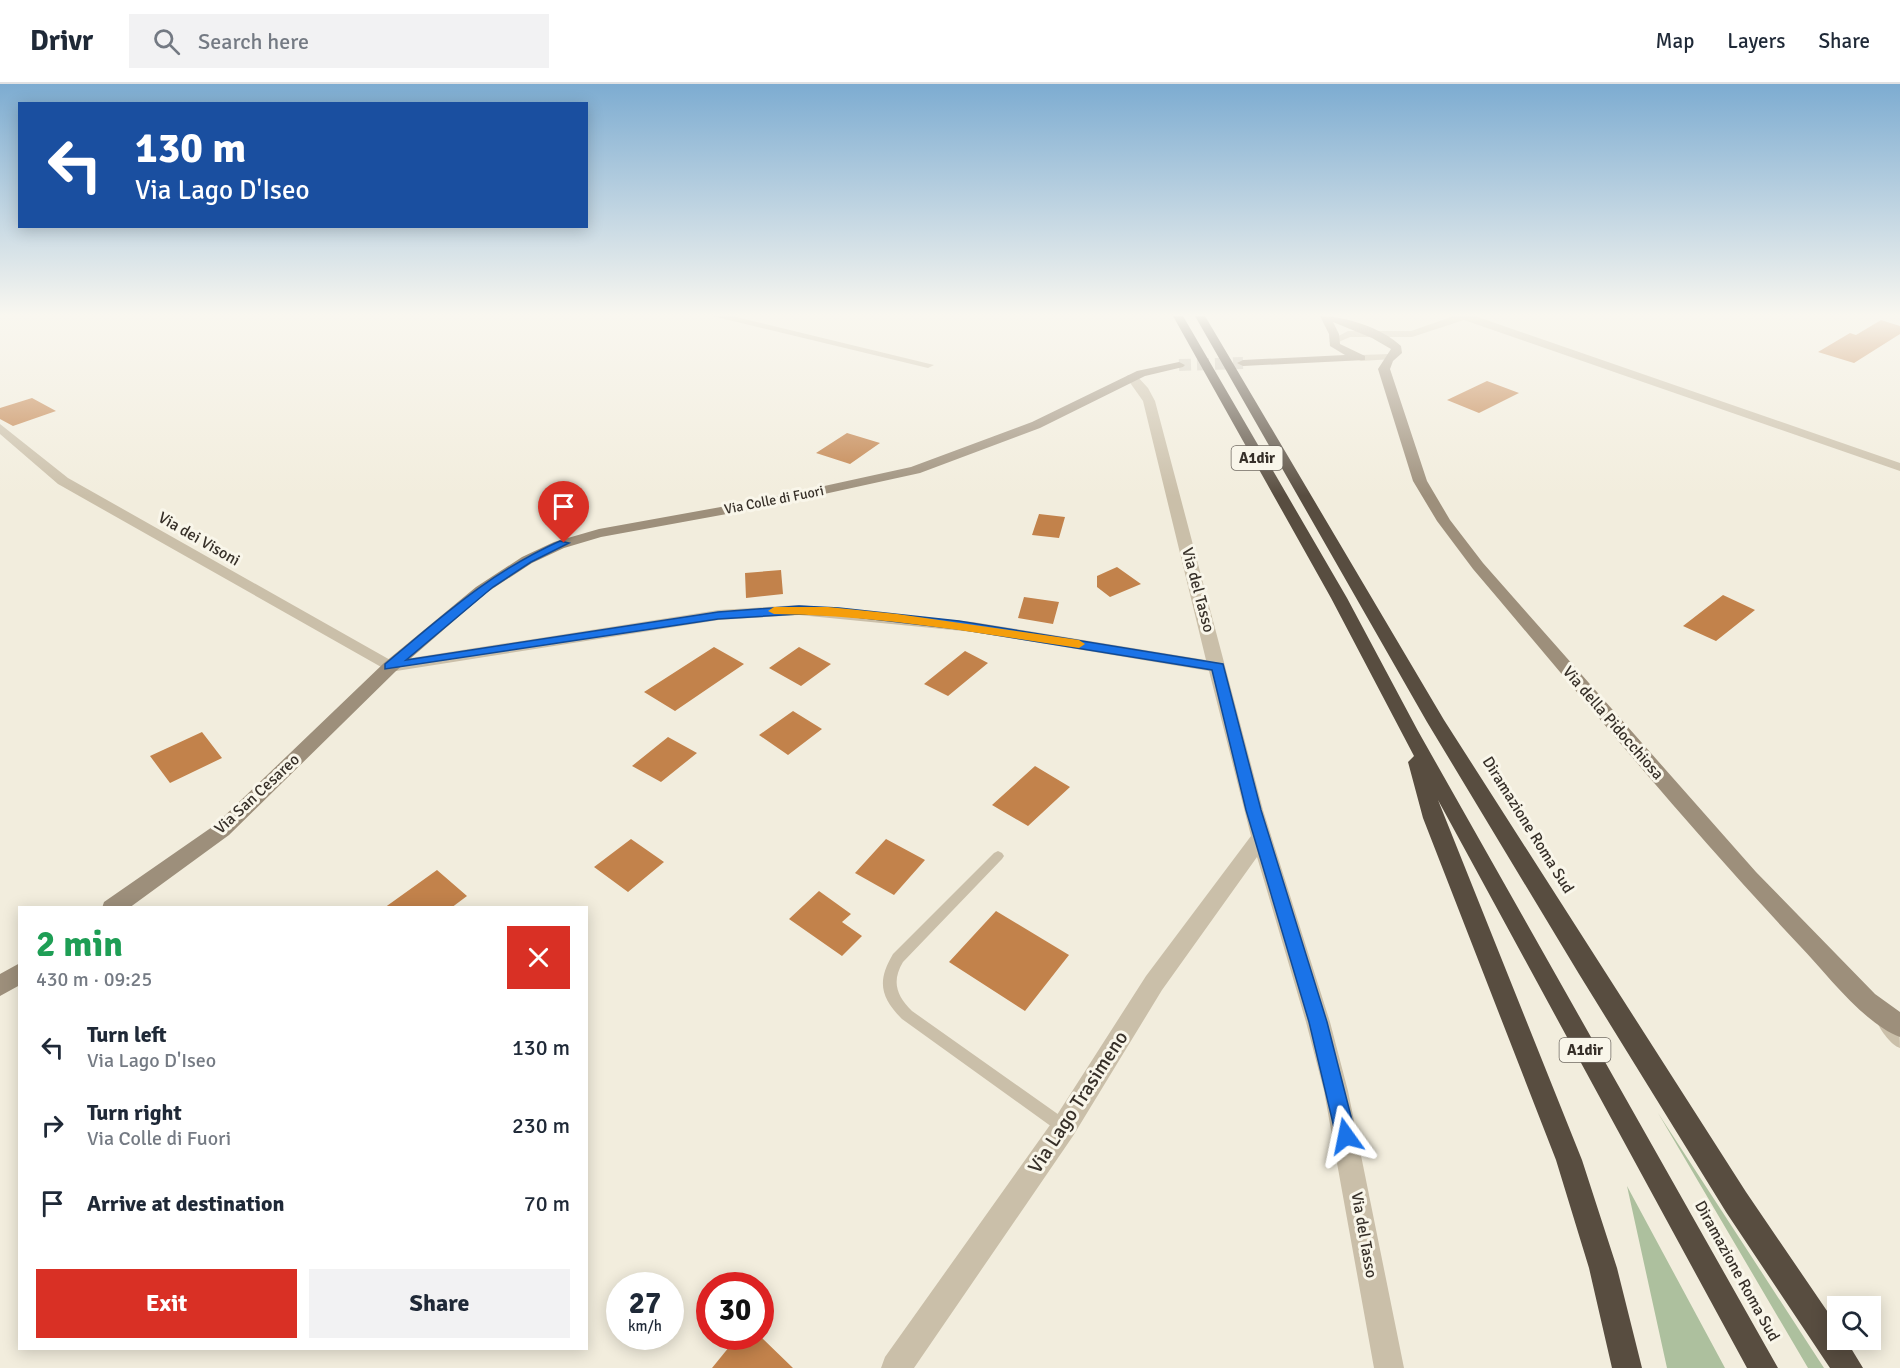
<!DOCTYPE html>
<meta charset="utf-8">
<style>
:root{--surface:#fff;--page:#f2f2f3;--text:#1f2937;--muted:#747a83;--line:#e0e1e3;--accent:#d93025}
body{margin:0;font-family:Signika,sans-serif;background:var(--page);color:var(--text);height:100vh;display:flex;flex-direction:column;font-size:22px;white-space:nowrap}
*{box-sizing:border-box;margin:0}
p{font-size:20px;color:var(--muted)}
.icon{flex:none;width:33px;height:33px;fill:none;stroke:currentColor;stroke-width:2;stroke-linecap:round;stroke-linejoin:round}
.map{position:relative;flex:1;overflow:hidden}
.details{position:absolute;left:18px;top:822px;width:570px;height:444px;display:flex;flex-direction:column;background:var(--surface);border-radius:0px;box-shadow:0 3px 15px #0003}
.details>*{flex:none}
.banner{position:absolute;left:18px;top:18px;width:570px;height:126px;border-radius:0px;box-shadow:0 3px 15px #0003;background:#1a4fa0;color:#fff;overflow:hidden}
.tools{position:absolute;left:1827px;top:1212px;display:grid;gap:12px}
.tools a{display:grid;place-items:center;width:54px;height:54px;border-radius:0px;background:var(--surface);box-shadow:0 3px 15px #0003;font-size:30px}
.speed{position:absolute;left:606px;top:1188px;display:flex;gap:12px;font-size:30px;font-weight:700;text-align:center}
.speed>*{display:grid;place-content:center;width:78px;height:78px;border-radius:50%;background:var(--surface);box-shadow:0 3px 15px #0003;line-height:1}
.speed small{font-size:15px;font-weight:400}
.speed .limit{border:9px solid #d22;background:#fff;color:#111}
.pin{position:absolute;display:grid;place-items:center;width:51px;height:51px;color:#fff;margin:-62px -26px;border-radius:50% 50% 50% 0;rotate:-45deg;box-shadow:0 0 6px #0007}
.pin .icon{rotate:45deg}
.me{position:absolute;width:66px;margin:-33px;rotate:348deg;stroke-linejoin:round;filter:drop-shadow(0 0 4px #0008)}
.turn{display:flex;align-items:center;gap:21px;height:126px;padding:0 18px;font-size:27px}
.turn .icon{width:78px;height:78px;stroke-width:2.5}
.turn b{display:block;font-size:42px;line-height:51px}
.round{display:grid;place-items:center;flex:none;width:63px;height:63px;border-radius:0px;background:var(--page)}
.head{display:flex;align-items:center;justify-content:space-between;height:102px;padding:0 18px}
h1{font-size:36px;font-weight:700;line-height:45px;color:#1e9e55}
.primary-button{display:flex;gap:12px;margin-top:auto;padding:12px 18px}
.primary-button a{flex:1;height:69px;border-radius:0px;background:var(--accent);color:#fff;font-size:24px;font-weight:700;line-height:69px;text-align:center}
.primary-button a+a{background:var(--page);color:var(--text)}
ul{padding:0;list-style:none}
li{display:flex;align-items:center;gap:18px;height:78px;padding:0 18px}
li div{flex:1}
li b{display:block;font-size:22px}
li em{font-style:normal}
header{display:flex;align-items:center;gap:36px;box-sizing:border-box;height:84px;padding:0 30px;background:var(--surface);border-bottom:2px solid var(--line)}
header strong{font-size:28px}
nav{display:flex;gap:33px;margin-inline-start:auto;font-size:21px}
.search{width:420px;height:54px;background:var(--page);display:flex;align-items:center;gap:15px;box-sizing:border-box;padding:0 21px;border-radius:0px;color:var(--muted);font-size:22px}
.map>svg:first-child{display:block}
.green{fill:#adc09e}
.building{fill:#c2824b}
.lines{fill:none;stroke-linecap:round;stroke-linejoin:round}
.secondary-tunnel{stroke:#cdc7b9;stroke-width:12;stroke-dasharray:12 6;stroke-linecap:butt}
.lane{fill:#cabfa9;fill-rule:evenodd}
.street{fill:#cabfa9;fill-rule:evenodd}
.secondary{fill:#9d8f7b;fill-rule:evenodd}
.highway{fill:#584d40;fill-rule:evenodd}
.route{fill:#1a73e8;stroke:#114b97;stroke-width:1.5}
.slow{fill:#f59e0b}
.labels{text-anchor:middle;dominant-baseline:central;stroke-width:6;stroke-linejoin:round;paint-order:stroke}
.far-street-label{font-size:14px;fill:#373029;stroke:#f9f6ea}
.shield{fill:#f9f6ea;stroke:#716b63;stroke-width:1.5}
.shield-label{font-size:15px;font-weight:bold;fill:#373029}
.street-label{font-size:16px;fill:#373029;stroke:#f9f6ea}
.near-street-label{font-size:20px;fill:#373029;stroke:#f9f6ea}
</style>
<header>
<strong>Drivr</strong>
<div class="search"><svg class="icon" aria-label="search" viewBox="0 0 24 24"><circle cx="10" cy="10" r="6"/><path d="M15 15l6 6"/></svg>Search here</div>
<nav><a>Map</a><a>Layers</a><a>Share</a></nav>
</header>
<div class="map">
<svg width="1900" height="1284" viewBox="0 0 1900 1284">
<rect width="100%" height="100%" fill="#f2eddd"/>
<!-- green -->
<path class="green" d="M 1658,1029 L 1824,1284 L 1808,1284 Z
M 1627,1102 L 1725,1284 L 1667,1284 Z"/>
<!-- building -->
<path class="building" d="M 1881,236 L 1900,242 L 1900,250 L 1854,279 L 1818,268 L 1850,249 L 1856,251 Z
M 1487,297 L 1519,309 L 1479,329 L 1447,316 Z
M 32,314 L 56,327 L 13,342 L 0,335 L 0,324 Z
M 847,349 L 880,359 L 850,380 L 816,369 Z
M 1039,430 L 1065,433 L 1059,454 L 1032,451 Z
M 1117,483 L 1141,500 L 1110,513 L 1097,503 L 1097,492 Z
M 781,486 L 783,510 L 746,514 L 745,489 Z
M 1723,511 L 1755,526 L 1716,557 L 1683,542 Z
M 1024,513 L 1059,518 L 1053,540 L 1018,534 Z
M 714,563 L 744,580 L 675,627 L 644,608 Z
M 799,563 L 831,580 L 801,602 L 769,584 Z
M 965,567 L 988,579 L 948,612 L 924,600 Z
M 793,627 L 822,645 L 788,671 L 759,651 Z
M 202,648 L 222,674 L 170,699 L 150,672 Z
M 668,653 L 697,669 L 661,698 L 632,682 Z
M 1035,682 L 1070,703 L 1028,742 L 992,721 Z
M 631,755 L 664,778 L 628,808 L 594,783 Z
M 886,755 L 925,776 L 894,811 L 855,789 Z
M 437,786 L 467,812 L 451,824 L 384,824 Z
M 819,807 L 851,830 L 842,838 L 862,852 L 842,872 L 789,835 Z
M 996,827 L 1069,871 L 1025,927 L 949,878 Z
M 738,1252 L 760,1252 L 793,1284 L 712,1284 Z"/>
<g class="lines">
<!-- secondary-tunnel -->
<path class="secondary-tunnel" d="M 1179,281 L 1243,279"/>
<!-- lane -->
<path class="lane" d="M 998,767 L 1002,769 L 1004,772 L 1002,775 L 903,878 C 891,898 897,912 912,927 L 1069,1038 L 1071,1043 L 1069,1048 L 1064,1050 L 1059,1048 L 902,935 C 880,913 877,897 893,870 L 994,769 Z
M 1884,932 C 1900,938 1900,950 1900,964 C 1891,961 1881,947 1877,938 L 1879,934 Z"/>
<!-- street -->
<path class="street" d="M 712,232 L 732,232 L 934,281 L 928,284 Z
M 1454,232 L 1475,232 L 1900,379 L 1900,387 L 1464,236 L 1412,253 L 1350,253 L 1334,260 L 1329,257 L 1348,247 L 1411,247 Z
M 1389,270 L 1393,271 L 1393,275 L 1361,277 L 1355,274 L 1361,271 Z
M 1128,291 L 1136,291 L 1148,304 L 1155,317 L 1263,726 L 1330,938 L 1348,1007 L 1404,1284 L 1374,1284 L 1324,1007 L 1306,938 L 1257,773 L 1162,906 L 1073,1052 L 914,1284 L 881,1284 L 885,1273 L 1055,1034 L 1146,892 L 1251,752 L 1209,587 L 973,548 L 799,531 L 719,536 L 390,588 L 58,400 L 0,350 L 0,340 L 68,394 L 392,577 L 719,526 L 799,521 L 973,538 L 1206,576 L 1143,317 L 1126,293 Z"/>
<!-- secondary -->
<path class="secondary" d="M 1320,232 C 1345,232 1382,244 1401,262 L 1402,269 L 1393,277 L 1390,285 L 1427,397 L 1450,436 L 1483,479 L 1756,788 L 1875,910 L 1900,928 L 1900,953 C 1863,939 1827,890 1800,862 C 1686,741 1581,612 1473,485 L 1437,437 L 1413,397 L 1378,285 L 1391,265 L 1372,254 L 1333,238 L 1339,250 L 1340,260 L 1365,272 L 1365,276 L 1243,282 L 1237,279 L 1243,276 L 1345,271 L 1330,262 L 1329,250 Z
M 1179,278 L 1185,281 L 1183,283 L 1145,292 L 1040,344 L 920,389 L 765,423 L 601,453 L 564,464 L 532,479 L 486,509 L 396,587 L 229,751 L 129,824 L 102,824 L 104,818 L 215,741 L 384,579 L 476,503 L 522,473 L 554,458 L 599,445 L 765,415 L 911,383 L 1032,338 L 1137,287 Z
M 20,879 L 20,901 L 0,912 L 0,890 Z"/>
<!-- highway -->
<path class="highway" d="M 1173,232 L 1183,232 L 1347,514 L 1418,647 L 1778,1284 L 1747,1284 L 1438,716 L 1582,1076 L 1617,1184 L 1642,1284 L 1612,1284 L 1589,1184 L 1556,1076 L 1423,734 L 1408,678 L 1414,672 L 1331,514 Z
M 1195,232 L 1205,232 L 1444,636 L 1746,1108 L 1838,1243 L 1838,1256 L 1846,1256 L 1863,1284 L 1830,1284 L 1726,1128 L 1579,890 L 1427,638 Z"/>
</g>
<!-- sky -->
<linearGradient id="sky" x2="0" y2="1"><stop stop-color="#7dacd1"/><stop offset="0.56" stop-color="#f9f7f0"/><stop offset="1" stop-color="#f9f7f0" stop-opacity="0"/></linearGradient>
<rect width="1900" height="412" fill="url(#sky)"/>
<!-- route -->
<path class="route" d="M 560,457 L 569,459 L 531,478 L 493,503 L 406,576 L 718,528 L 799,522 L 839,524 L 959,537 L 1223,580 L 1261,726 L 1327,938 L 1356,1052 L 1353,1059 L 1346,1062 L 1339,1059 L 1336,1052 L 1309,938 L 1246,726 L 1212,586 L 959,545 L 839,531 L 799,530 L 718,535 L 385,585 L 385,580 C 444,531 489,489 560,457 Z"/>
<!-- slow -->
<path class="slow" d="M 828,523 L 897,530 L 1079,556 L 1085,560 L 1079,564 C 977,549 876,531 774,530 L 768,527 L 774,523 Z"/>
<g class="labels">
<!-- far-street labels -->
<g class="far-street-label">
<text transform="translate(774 416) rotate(-11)">Via Colle di Fuori</text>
</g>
<!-- shield labels -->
<g class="shield">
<rect x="1231.5" y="362" width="51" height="24" rx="4.5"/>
<rect x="1559.5" y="954" width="51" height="24" rx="4.5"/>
</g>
<g class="shield-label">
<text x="1257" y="374">A1dir</text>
<text x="1585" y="966">A1dir</text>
</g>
<!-- street labels -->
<g class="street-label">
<text transform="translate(199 455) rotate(30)">Via dei Visoni</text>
<text transform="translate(1198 506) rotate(75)">Via del Tasso</text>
<text transform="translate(1613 639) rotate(49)">Via della Pidocchiosa</text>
<text transform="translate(257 710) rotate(-43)">Via San Cesareo</text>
<text transform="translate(1528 741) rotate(58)">Diramazione Roma Sud</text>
<text transform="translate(1364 1151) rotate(80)">Via del Tasso</text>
<text transform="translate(1737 1187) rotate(61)">Diramazione Roma Sud</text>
</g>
<!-- near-street labels -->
<g class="near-street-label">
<text transform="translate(1078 1018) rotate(-57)">Via Lago Trasimeno</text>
</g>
</g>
</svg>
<div class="tools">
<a><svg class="icon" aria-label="search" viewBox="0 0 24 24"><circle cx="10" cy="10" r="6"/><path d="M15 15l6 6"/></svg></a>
</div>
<div class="speed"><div>27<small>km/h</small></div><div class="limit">30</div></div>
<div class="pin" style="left:564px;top:459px;background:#d93025"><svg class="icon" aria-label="arrive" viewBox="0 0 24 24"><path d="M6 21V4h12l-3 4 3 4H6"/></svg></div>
<svg class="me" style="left:1346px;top:1052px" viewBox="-20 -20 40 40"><path d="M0-17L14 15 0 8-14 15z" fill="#1a73e8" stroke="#fff" stroke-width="4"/></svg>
<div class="banner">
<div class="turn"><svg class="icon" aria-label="left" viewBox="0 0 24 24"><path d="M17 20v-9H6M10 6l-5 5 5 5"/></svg><div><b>130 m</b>Via Lago D'Iseo</div></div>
</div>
<section class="details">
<div class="head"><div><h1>2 min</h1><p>430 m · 09:25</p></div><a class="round" style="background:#d93025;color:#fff"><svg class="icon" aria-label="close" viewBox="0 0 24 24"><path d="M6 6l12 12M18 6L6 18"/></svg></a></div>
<ul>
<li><svg class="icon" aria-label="left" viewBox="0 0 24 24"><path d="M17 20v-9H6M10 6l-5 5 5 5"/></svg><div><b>Turn left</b><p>Via Lago D'Iseo</p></div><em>130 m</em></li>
<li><svg class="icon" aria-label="right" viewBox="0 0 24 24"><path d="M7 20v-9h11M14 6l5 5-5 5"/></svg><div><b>Turn right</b><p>Via Colle di Fuori</p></div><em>230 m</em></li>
<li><svg class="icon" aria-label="arrive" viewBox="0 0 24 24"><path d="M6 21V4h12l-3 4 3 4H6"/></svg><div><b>Arrive at destination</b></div><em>70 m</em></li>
</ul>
<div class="primary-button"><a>Exit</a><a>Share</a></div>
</section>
</div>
